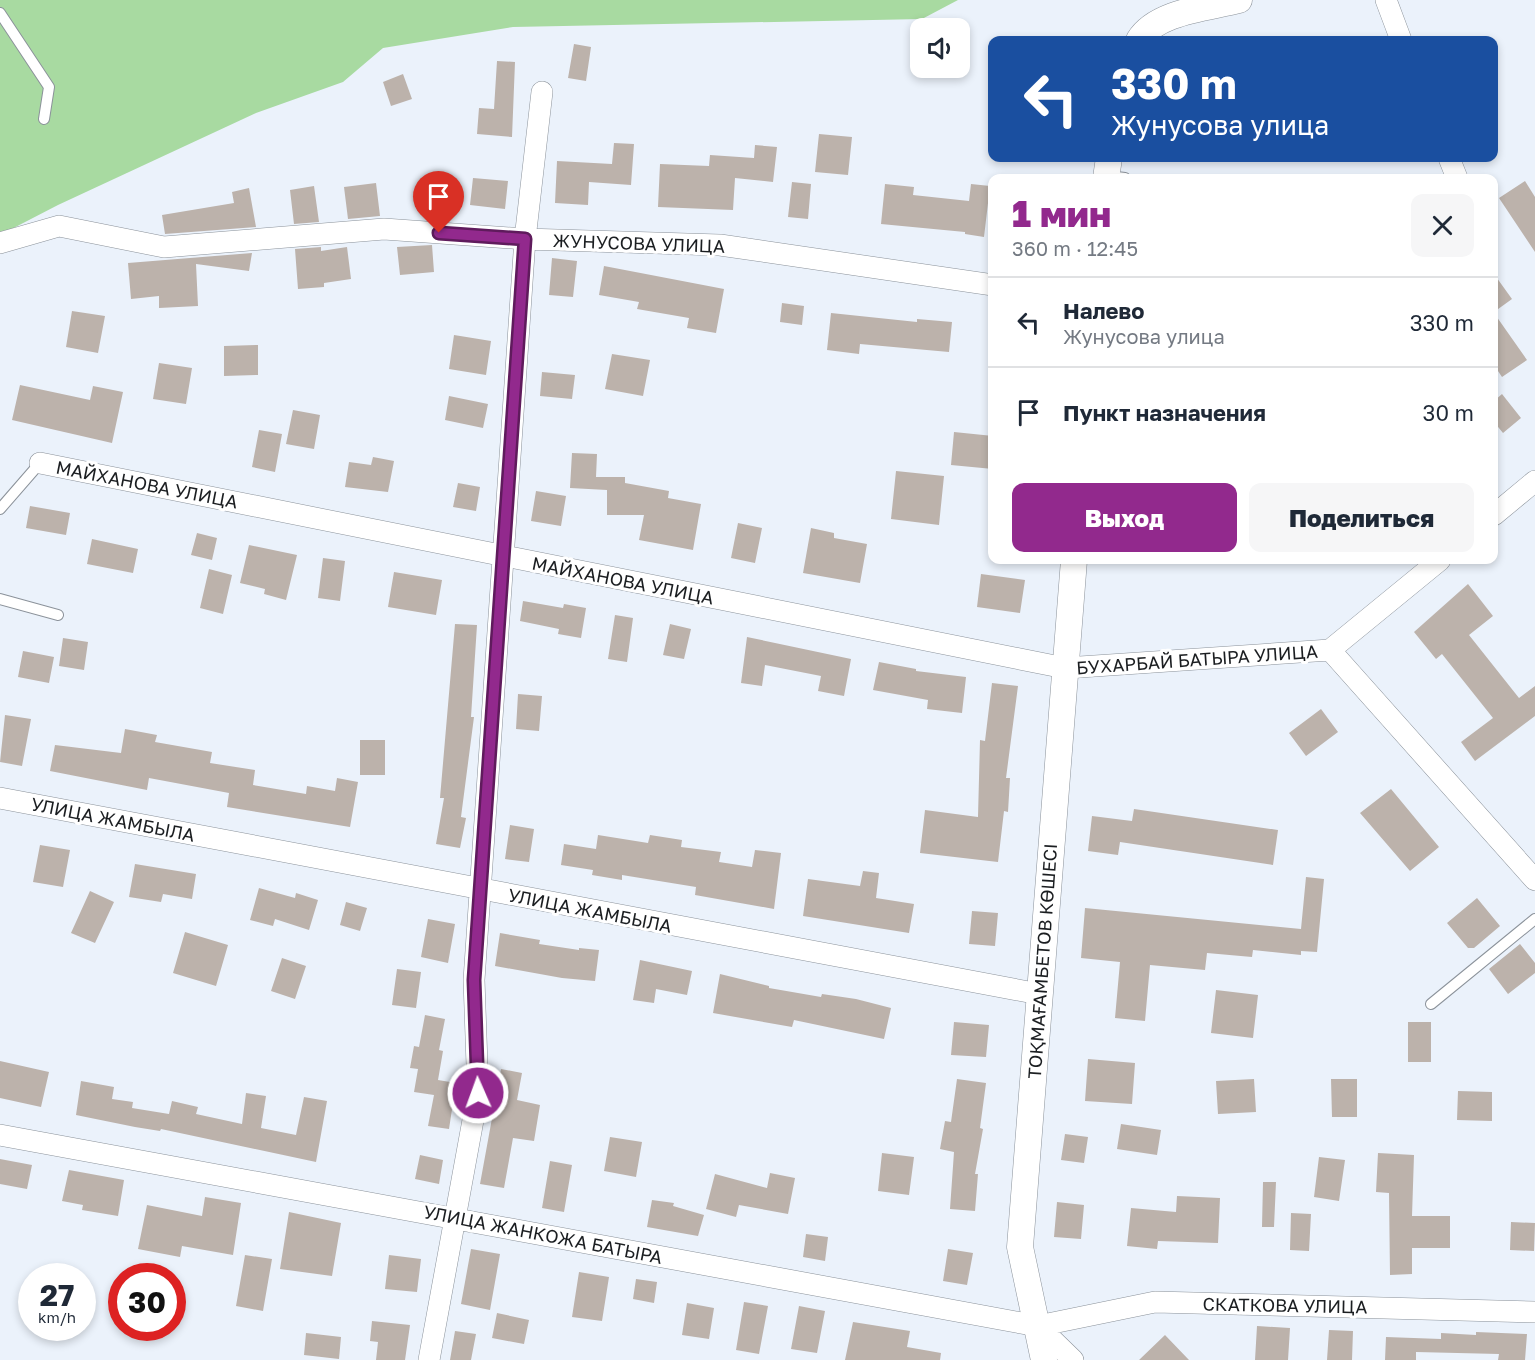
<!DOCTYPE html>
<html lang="ru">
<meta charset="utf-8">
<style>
:root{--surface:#fff;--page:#f6f6f7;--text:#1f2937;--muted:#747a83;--line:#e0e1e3;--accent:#92298d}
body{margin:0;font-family:"Golos Text",sans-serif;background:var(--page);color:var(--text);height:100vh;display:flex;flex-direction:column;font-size:22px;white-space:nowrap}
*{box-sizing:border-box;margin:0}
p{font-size:20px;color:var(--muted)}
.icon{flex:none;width:33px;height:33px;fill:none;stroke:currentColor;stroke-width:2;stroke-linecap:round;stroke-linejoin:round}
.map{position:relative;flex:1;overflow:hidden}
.drawer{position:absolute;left:988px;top:174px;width:510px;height:390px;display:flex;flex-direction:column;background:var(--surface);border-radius:12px;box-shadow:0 3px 9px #0003}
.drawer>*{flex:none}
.hud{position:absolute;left:988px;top:36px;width:510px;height:126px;border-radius:12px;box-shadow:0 3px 9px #0003;background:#1a4fa0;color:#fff;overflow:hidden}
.tools{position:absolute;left:910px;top:18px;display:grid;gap:12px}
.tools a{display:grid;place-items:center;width:60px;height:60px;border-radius:12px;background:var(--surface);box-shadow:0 3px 9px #0003;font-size:30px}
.speed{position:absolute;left:18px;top:1263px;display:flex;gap:12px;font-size:30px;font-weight:700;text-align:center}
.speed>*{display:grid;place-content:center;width:78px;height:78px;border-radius:50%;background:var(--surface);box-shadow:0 3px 9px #0003;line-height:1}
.speed small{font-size:15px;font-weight:400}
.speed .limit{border:9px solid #d22;background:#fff;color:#111}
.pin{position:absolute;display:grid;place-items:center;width:51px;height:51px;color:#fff;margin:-62px -26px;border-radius:50% 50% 50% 0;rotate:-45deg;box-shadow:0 0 6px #0007}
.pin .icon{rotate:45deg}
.me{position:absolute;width:66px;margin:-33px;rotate:358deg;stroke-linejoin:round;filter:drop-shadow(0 0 4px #0008)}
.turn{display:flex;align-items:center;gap:21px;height:126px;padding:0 24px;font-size:27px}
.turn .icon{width:78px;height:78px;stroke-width:2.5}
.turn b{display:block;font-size:42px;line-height:51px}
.round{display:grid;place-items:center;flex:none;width:63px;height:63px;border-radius:12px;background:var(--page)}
.headline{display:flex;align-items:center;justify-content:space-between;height:102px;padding:0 24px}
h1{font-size:36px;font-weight:800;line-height:45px;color:var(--accent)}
.action{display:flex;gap:12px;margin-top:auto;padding:12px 24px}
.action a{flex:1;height:69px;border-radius:12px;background:var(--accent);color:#fff;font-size:24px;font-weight:800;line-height:69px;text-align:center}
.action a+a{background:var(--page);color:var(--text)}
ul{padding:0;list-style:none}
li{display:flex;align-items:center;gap:18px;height:90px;padding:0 24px;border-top:2px solid var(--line)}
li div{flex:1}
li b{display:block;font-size:22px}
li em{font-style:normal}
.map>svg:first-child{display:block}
.green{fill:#a8daa1}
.building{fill:#bcb2ab}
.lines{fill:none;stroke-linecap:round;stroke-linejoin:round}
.service-casing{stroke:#8b929a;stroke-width:12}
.minor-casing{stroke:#8b929a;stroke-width:22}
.tertiary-casing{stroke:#8b929a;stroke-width:27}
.service{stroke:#fff;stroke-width:10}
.minor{stroke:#fff;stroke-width:21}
.tertiary{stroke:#fff;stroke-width:26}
.route-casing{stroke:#5f1b5c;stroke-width:15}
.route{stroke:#92298d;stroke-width:10}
.labels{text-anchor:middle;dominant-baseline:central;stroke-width:6;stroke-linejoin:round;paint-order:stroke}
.street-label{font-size:18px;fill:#1b1e21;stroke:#fff}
</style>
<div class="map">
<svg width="1535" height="1360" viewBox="0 0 1535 1360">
<rect width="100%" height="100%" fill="#ebf2fb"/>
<!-- green -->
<path class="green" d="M 0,0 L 958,0 L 922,19 L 513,27 L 383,48 L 343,82 L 256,113 L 58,205 L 0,235 Z"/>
<!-- building -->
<path class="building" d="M 574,44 L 591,47 L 586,81 L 568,78 Z
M 497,61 L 515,62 L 512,137 L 477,134 L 479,108 L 494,109 Z
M 403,74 L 412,99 L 391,106 L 383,82 Z
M 819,134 L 852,137 L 848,175 L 815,172 Z
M 614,143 L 634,144 L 631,185 L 589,182 L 588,205 L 555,203 L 557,161 L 612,164 Z
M 755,145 L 777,147 L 773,182 L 735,178 L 733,210 L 658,207 L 660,164 L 709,166 L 710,155 L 754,158 Z
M 473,178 L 508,181 L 505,209 L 470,205 Z
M 1525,181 L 1535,197 L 1535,252 L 1499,198 Z
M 792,182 L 811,184 L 808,219 L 788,217 Z
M 376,183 L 380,216 L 348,219 L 344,187 Z
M 885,184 L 914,187 L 913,195 L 969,201 L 971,184 L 990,186 L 984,237 L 965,234 L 965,232 L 881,224 Z
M 314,186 L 319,222 L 294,224 L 290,190 Z
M 249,188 L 256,227 L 165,234 L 162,215 L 234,203 L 232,192 Z
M 432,245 L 434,272 L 400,275 L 397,247 Z
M 321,247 L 321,251 L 347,247 L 351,279 L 324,283 L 324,287 L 298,289 L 295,249 Z
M 252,253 L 249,271 L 196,264 L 198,306 L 159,308 L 159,296 L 131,299 L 128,263 Z
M 552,258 L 577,261 L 573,297 L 549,295 Z
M 604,266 L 724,289 L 716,333 L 687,328 L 689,318 L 637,309 L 639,302 L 599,295 Z
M 1494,274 L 1512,299 L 1494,312 Z
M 782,303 L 804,306 L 802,325 L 780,322 Z
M 72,311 L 105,316 L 98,353 L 66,347 Z
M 831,313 L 917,322 L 917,319 L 952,322 L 949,352 L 860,344 L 859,354 L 827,350 Z
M 1494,313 L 1527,360 L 1502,377 L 1494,365 Z
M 454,335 L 491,341 L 486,375 L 449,369 Z
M 258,345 L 258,375 L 224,376 L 224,346 Z
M 612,354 L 650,360 L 643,396 L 605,389 Z
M 159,363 L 192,368 L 186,404 L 153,399 Z
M 542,372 L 575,375 L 572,399 L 540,396 Z
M 20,385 L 90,400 L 93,386 L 123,392 L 112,443 L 12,420 Z
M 1502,394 L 1521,418 L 1503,433 L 1494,422 L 1494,401 Z
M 449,396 L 488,404 L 483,428 L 445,420 Z
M 293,410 L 320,415 L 314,449 L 286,444 Z
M 259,430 L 282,434 L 275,472 L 252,467 Z
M 954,432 L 993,436 L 993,469 L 951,465 Z
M 572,453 L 597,454 L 596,477 L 625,477 L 625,483 L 669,491 L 668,498 L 701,504 L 693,550 L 639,540 L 644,515 L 607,515 L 607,490 L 570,488 Z
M 373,457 L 394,461 L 388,492 L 345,487 L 349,462 L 371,465 Z
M 896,471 L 944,476 L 939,525 L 891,519 Z
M 458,483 L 480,487 L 476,511 L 453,507 Z
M 536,491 L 566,496 L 561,526 L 531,521 Z
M 30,506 L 70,513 L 66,535 L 26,528 Z
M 738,523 L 762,528 L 755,563 L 731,558 Z
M 811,528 L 834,533 L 834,538 L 867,544 L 860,583 L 803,573 Z
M 197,533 L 217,538 L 212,560 L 191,555 Z
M 92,539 L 138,549 L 133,573 L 87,564 Z
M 249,545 L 297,555 L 286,600 L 264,594 L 265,589 L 240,583 Z
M 323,558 L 345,561 L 340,601 L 318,598 Z
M 209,569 L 232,575 L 223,614 L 200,608 Z
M 394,572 L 442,580 L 436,615 L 388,607 Z
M 981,574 L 1025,580 L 1020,613 L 977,607 Z
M 1468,584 L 1493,616 L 1469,635 L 1519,698 L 1535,686 L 1535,716 L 1475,761 L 1461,742 L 1493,718 L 1442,654 L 1436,659 L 1414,632 Z
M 523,601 L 563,608 L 564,604 L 586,608 L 581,638 L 558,634 L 559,629 L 520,621 Z
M 615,615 L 633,618 L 627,662 L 608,659 Z
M 455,624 L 477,625 L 471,717 L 474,717 L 461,817 L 466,818 L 460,848 L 436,844 L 444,798 L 440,798 Z
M 670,624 L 691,629 L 684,659 L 663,655 Z
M 747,637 L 851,659 L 844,696 L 818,691 L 821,676 L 765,665 L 762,686 L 741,683 Z
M 63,638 L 88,642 L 84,670 L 59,666 Z
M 23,651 L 54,657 L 49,683 L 18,677 Z
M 879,662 L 916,669 L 916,671 L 966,677 L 962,713 L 927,709 L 928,700 L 873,690 Z
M 992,683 L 1018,686 L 1006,778 L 1010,778 L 1008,812 L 1004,811 L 998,862 L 920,853 L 925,810 L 978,817 L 980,740 L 985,741 Z
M 518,694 L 542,696 L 539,731 L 516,729 Z
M 1321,709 L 1338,732 L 1306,756 L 1289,733 Z
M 5,715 L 31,719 L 22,766 L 0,762 Z
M 125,729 L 157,735 L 155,742 L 212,752 L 210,763 L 255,770 L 253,785 L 306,794 L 307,786 L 335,791 L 337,778 L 358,782 L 350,827 L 227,807 L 229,793 L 149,778 L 147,790 L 50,771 L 55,745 L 121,753 Z
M 360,740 L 385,740 L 385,775 L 360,775 Z
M 1391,789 L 1439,847 L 1410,871 L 1360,813 Z
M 1134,809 L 1278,830 L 1273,865 L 1120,842 L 1118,855 L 1088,851 L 1092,816 L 1132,821 Z
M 510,825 L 534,829 L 529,862 L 505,859 Z
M 598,835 L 648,843 L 650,835 L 682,840 L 681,847 L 721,852 L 719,862 L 752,867 L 755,850 L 781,853 L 774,909 L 695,895 L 696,887 L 622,875 L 622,880 L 592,875 L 593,870 L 561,865 L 564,844 L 596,849 Z
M 40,845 L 70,850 L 63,887 L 33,882 Z
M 135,864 L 196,874 L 192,899 L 163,894 L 161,902 L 129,897 Z
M 863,871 L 879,873 L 876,898 L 914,904 L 909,933 L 803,916 L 808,879 L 860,886 Z
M 1306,877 L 1324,879 L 1317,952 L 1301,951 L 1301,955 L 1253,950 L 1252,957 L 1207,953 L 1205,970 L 1150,965 L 1145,1021 L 1115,1018 L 1120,962 L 1081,958 L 1085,908 L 1301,929 Z
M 259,888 L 295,898 L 296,893 L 318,900 L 309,930 L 275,919 L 273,926 L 250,920 Z
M 90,891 L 114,902 L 95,943 L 71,933 Z
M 1477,898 L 1500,926 L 1474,948 L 1468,948 L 1447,923 Z
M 346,902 L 367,908 L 360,931 L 340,925 Z
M 972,911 L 998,913 L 995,946 L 969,944 Z
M 428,919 L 455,924 L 448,963 L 421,957 Z
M 185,932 L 228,945 L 216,986 L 173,973 Z
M 500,933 L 540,940 L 539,944 L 579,950 L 579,948 L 599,950 L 595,981 L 562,978 L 495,966 Z
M 1520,944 L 1535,963 L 1535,973 L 1508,994 L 1489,969 Z
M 282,958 L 306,966 L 295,999 L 271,991 Z
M 640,960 L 692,971 L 687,995 L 656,989 L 654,1003 L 633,1000 Z
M 397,969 L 421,972 L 416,1008 L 392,1005 Z
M 720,974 L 769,986 L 769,988 L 821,997 L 822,994 L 856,999 L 891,1008 L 884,1039 L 794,1020 L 792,1027 L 713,1013 Z
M 1216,990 L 1258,995 L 1253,1038 L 1211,1033 Z
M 425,1015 L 445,1019 L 439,1050 L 443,1051 L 438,1080 L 456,1083 L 449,1129 L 428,1126 L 434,1095 L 414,1092 L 418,1069 L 410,1068 L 414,1046 L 419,1047 Z
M 954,1022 L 989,1025 L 986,1057 L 951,1055 Z
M 1408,1022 L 1431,1022 L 1431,1062 L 1408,1062 Z
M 1088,1059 L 1135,1063 L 1132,1104 L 1085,1101 Z
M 0,1061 L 49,1072 L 41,1107 L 0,1098 Z
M 501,1069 L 522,1073 L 517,1100 L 540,1105 L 534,1141 L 513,1138 L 504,1188 L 480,1184 Z
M 957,1079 L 986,1083 L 980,1128 L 983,1129 L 975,1174 L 978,1174 L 975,1211 L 950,1209 L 954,1152 L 940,1149 L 945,1121 L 951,1122 Z
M 1254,1079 L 1256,1112 L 1218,1114 L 1216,1081 Z
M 1331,1079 L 1357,1079 L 1357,1117 L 1332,1117 Z
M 81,1081 L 114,1087 L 112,1099 L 133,1102 L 132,1108 L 169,1114 L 172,1101 L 198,1107 L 196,1114 L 242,1124 L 246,1093 L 266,1096 L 261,1128 L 296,1135 L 304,1097 L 327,1101 L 316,1162 L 161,1129 L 160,1131 L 135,1127 L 76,1115 Z
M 1458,1091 L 1492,1092 L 1492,1121 L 1457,1120 Z
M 1121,1124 L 1161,1130 L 1157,1155 L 1117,1149 Z
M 1065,1134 L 1088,1137 L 1084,1163 L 1061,1160 Z
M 610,1137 L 642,1142 L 636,1177 L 604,1171 Z
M 882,1153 L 914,1157 L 909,1195 L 878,1191 Z
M 1378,1153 L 1414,1155 L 1412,1216 L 1450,1216 L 1450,1248 L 1412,1248 L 1412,1274 L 1390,1275 L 1389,1193 L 1376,1192 Z
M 420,1155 L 443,1160 L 439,1184 L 415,1179 Z
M 1319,1157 L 1345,1160 L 1339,1201 L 1314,1197 Z
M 0,1159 L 32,1165 L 27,1189 L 0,1184 Z
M 550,1161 L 572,1165 L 564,1212 L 542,1208 Z
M 69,1170 L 124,1180 L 118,1216 L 82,1210 L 83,1205 L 62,1201 Z
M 770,1173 L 795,1178 L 788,1214 L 739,1205 L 736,1217 L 706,1209 L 715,1174 L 767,1188 Z
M 1263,1182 L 1276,1182 L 1274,1227 L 1262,1227 Z
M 1177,1196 L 1220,1198 L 1218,1243 L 1158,1241 L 1157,1249 L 1127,1246 L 1131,1208 L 1176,1212 Z
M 205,1197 L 241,1203 L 233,1255 L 182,1246 L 180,1257 L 138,1249 L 147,1205 L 202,1216 Z
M 652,1200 L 674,1203 L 673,1206 L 704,1215 L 698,1236 L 647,1227 Z
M 1057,1202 L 1084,1205 L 1081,1239 L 1054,1237 Z
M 289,1212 L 341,1223 L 332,1276 L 280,1269 Z
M 1291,1213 L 1311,1214 L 1309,1251 L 1290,1250 Z
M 1511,1222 L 1535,1223 L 1534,1251 L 1510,1250 Z
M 806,1234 L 828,1237 L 825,1261 L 803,1257 Z
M 471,1249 L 500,1254 L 490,1310 L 461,1304 Z
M 948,1249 L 973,1253 L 967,1285 L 943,1281 Z
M 245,1255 L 272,1259 L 263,1311 L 236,1306 Z
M 389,1255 L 421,1259 L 417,1292 L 385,1289 Z
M 579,1272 L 609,1277 L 602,1321 L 572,1317 Z
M 636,1279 L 657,1282 L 654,1303 L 633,1299 Z
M 744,1302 L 768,1306 L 759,1354 L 736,1350 Z
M 687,1303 L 714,1308 L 709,1339 L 682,1335 Z
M 799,1306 L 825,1311 L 817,1353 L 791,1349 Z
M 497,1313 L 529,1320 L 524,1344 L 492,1338 Z
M 372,1321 L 410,1325 L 405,1360 L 376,1360 L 378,1342 L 370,1341 Z
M 853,1322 L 910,1331 L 907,1347 L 941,1353 L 940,1360 L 845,1360 Z
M 1257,1326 L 1290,1328 L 1288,1360 L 1255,1360 Z
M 1329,1330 L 1353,1331 L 1352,1360 L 1327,1360 Z
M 455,1331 L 476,1334 L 471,1360 L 450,1360 Z
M 1476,1332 L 1527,1334 L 1525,1360 L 1498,1360 L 1499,1354 L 1416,1352 L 1416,1360 L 1385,1360 L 1386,1337 L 1441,1339 L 1441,1333 L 1476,1335 Z
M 306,1333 L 341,1337 L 339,1359 L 304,1355 Z
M 1165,1335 L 1189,1360 L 1139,1360 Z"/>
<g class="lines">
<defs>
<path id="service" d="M 0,13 L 49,87 L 44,119
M 1107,176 L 1125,178
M 0,509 L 40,463
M 0,599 L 58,615
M 1431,1004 L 1535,919"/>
<path id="minor" d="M 1386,0 L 1401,40
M 1449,158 L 1457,178
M 0,243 L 59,226 L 164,247 L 384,229 L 525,239 L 720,245 L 993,285
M 40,463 L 1065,668 L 1330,650 L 1440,560
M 1494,515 L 1535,481
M 1330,650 L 1535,880
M 0,798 L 1039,994
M 0,1135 L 1038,1326 L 1073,1360
M 1038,1326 L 1155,1302 L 1535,1312
M 429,1360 L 478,1093 L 474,980 L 525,239 L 542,92"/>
<path id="tertiary" d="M 1139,40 C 1157,11 1209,8 1239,0
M 1106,178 L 1109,158
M 1044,1360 L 1020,1247 L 1074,560"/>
</defs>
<!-- service casing -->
<use href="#service" class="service-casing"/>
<!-- minor casing -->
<use href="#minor" class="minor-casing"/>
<!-- tertiary casing -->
<use href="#tertiary" class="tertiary-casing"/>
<!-- service -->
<use href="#service" class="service"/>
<!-- minor -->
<use href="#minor" class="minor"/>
<!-- tertiary -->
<use href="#tertiary" class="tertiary"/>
</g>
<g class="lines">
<defs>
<path id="route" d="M 439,233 L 525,239 L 474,980 L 478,1093"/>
</defs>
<!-- route casing -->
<use href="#route" class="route-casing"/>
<!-- route -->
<use href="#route" class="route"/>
</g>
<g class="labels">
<!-- street labels -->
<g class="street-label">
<text transform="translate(639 243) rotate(2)">ЖУНУСОВА УЛИЦА</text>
<text transform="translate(147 484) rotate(11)">МАЙХАНОВА УЛИЦА</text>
<text transform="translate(623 580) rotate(11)">МАЙХАНОВА УЛИЦА</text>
<text transform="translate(1197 659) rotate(-4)">БУХАРБАЙ БАТЫРА УЛИЦА</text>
<text transform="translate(113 819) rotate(11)">УЛИЦА ЖАМБЫЛА</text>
<text transform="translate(590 910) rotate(11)">УЛИЦА ЖАМБЫЛА</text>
<text transform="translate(1042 961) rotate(-86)">ТОҚМАҒАМБЕТОВ КӨШЕСІ</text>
<text transform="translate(543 1234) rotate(11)">УЛИЦА ЖАНКОЖА БАТЫРА</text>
<text transform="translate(1285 1305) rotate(1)">СКАТКОВА УЛИЦА</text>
</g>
</g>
</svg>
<div class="tools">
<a><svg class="icon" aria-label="sound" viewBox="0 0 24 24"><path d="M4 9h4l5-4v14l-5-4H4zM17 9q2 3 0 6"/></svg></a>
</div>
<div class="speed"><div>27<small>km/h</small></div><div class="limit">30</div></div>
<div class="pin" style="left:439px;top:233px;background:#d93025"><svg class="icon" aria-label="arrive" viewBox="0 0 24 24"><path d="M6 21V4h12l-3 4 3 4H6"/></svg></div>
<svg class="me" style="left:478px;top:1093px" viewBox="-20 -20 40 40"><circle r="17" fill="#92298d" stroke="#fff" stroke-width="3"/><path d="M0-11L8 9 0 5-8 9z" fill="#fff"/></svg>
<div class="hud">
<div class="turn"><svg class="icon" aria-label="left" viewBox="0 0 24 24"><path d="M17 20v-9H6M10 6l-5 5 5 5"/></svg><div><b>330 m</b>Жунусова улица</div></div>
</div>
<section class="drawer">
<div class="headline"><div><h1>1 мин</h1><p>360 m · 12:45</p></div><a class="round"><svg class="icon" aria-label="close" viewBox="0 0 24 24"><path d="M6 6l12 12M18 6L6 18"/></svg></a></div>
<ul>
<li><svg class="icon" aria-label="left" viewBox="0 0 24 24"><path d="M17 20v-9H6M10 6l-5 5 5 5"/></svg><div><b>Налево</b><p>Жунусова улица</p></div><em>330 m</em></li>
<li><svg class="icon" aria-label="arrive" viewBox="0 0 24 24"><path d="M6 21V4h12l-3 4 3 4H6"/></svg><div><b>Пункт назначения</b></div><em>30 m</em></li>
</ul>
<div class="action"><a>Выход</a><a>Поделиться</a></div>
</section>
</div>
